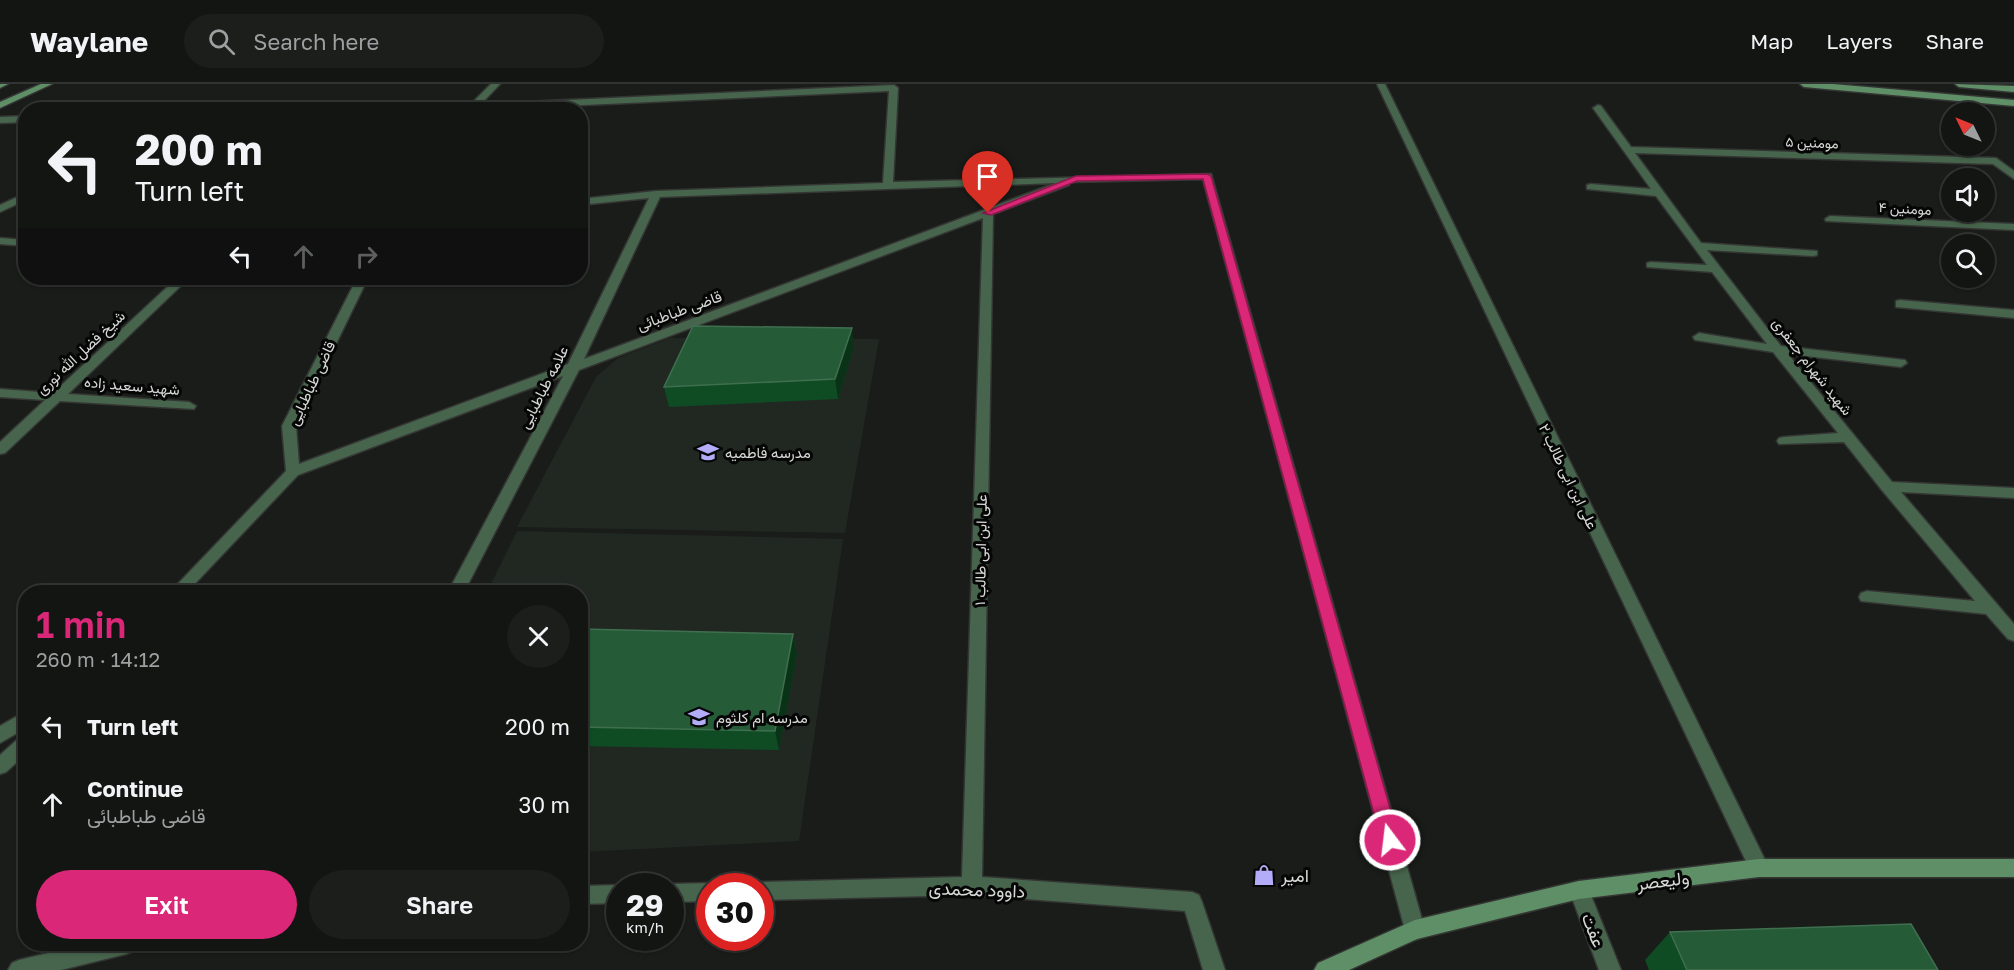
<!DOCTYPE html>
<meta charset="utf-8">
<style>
:root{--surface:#131513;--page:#1c1e1c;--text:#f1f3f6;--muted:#9d9fa0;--line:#323433;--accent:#db2777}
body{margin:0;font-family:"Golos Text",Vazirmatn,sans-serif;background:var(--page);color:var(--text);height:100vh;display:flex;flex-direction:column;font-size:22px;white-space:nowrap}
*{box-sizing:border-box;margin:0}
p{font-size:20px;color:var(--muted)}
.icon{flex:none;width:33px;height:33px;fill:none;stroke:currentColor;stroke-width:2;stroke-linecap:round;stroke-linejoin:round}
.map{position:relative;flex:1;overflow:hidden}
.side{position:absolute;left:18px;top:501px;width:570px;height:366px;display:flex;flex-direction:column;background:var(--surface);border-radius:24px;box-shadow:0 2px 4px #0004,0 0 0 2px var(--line)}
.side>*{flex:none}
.top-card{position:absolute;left:18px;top:18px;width:570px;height:183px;border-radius:24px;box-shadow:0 2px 4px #0004,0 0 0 2px var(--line);background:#131513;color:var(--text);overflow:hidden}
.needle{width:39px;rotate:313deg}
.fabs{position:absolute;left:1941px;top:18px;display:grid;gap:12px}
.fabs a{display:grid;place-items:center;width:54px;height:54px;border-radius:50%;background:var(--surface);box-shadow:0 2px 4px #0004,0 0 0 2px var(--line);font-size:30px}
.speed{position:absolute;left:606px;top:789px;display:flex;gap:12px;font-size:30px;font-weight:700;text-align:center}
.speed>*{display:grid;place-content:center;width:78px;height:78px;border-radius:50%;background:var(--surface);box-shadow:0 2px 4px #0004,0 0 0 2px var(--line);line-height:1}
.speed small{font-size:15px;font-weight:400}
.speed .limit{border:9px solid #d22;background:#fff;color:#111}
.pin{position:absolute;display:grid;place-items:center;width:51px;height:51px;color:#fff;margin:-62px -26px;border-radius:50% 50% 50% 0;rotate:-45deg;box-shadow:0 0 6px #0007}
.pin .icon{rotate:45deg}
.me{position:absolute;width:66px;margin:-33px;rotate:345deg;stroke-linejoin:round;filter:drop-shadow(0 0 4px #0008)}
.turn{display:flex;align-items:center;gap:21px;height:126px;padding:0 18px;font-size:27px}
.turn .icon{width:78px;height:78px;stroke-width:2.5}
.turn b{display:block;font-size:42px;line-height:51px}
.lanes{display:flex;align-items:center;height:57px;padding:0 18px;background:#0003;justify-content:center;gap:30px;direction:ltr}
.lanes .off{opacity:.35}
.round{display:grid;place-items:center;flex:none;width:63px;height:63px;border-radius:32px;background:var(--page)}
.summary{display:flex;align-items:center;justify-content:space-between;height:102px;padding:0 18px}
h1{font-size:36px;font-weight:600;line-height:45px;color:var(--accent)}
.button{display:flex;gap:12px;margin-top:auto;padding:12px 18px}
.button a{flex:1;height:69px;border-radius:36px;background:var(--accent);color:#fff;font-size:24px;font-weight:600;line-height:69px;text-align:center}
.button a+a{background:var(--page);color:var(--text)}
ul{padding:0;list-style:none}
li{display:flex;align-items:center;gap:18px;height:78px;padding:0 18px}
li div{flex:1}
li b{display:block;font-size:22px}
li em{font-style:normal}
header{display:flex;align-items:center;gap:36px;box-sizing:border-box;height:84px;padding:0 30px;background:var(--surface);border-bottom:2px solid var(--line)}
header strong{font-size:28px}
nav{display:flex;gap:33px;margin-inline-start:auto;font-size:21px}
.search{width:420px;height:54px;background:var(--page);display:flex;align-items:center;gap:15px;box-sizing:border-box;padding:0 21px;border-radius:33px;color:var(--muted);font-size:22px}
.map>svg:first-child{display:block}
.built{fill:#212822}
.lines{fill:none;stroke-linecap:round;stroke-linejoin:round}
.street-casing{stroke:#343634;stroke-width:3}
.secondary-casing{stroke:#343634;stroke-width:3}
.street{fill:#47654c;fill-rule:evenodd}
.secondary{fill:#5f8f67;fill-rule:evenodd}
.wall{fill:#0f4c24}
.shaded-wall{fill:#0a3217}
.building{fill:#255b37;stroke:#406f50;stroke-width:1.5}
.route{fill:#db2777;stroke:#8e194d;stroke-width:1.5}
.labels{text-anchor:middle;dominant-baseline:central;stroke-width:6;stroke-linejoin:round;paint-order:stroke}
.far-street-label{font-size:14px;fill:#d7d9d7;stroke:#050605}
.street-label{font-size:15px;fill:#d7d9d7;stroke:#050605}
.poi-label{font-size:15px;fill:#d7d9d7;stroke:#050605;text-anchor:start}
.near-poi-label{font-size:18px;fill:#d7d9d7;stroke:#050605;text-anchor:start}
.near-street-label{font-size:18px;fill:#d7d9d7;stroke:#050605}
</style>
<header>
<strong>Waylane</strong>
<div class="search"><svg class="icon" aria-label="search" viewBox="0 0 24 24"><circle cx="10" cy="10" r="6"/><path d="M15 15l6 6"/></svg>Search here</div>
<nav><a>Map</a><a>Layers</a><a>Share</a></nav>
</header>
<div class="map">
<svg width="2014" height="886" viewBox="0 0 2014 886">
<rect width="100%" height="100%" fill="#191c19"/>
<!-- built -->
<path class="built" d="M 670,254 L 879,255 L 845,449 L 517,443 L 596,293 L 618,274 Z
M 517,447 L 843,455 L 799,757 L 581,768 L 580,508 L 487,508 Z"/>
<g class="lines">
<defs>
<path id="street" d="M 491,0 L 500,0 L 481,20 L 894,1 L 898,4 L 893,98 L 1211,90 L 1425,846 L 1422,853 L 1415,856 L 1408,853 L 1405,846 L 1203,95 L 1070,98 L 1069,101 L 993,130 L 982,793 L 1192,808 L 1199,811 L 1202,818 L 1225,886 L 1203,886 L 1185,827 L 972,811 L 760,816 L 760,802 L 752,802 L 760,798 L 962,793 L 983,134 L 579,286 L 464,508 L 448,508 L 563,292 L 298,391 L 187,508 L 170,508 L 286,387 L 282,342 L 357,194 L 368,194 L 296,342 L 299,380 L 568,280 L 649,114 L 580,121 L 580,115 L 656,107 L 883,99 L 889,7 L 478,26 L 327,26 L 331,23 L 471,20 ZM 1056,99 L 584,275 L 660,113 Z
M 1377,0 L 1385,0 L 1766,778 L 1769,784 L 1766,790 L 1759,793 L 1752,790 Z
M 1598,21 L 1601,22 L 1631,63 L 1996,74 L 2014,87 L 2014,95 L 1993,80 L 1635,69 L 1701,159 L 1817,167 L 1817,171 L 1813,172 L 1707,166 L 1781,262 L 1905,276 L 1907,279 L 1901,283 L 1788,270 L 1892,398 L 2014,404 L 2014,414 L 1901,408 L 2014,540 L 2014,557 L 2008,555 L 1986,530 L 1861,517 L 1859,513 L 1861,509 L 1867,507 L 1975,517 L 1881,405 L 1844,358 L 1779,360 L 1777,357 L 1779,354 L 1784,353 L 1838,349 L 1773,268 L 1695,256 L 1693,253 L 1699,249 L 1767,260 L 1712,188 L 1647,183 L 1647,179 L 1651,178 L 1707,181 L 1656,112 L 1587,105 L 1587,101 L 1591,100 L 1651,105 L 1593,24 Z
M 26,32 L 26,38 L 0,39 L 0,33 Z
M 26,109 L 26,116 L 0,128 L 0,121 Z
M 1830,132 L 2014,140 L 2014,146 L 1826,137 L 1825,135 Z
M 0,154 L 26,156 L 26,162 L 0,160 Z
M 177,194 L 189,194 L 68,310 L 189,318 L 196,322 L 194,325 L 60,317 L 5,369 L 0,370 L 0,358 L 45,316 L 0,313 L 0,305 L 53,309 Z
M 1900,216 L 2014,226 L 2014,234 L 1896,223 L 1896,217 Z
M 26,627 L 26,644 L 0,659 L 0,642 Z
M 26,651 L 26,670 L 6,688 L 0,690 L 0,671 L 20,653 Z
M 1579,797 L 1586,799 L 1621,886 L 1599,886 L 1569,806 L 1572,799 Z
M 710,799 L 718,802 L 710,802 L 710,817 L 670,818 L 670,802 L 663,802 L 670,800 Z
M 620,801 L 625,802 L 620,802 L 620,819 L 580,820 L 580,802 Z
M 86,860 L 136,860 L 133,867 L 126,870 L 61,886 L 8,886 L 12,879 L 19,876 Z"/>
<path id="secondary" d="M 0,0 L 8,0 L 0,4 Z
M 41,0 L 52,0 L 0,24 L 0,18 Z
M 1800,0 L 1833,0 L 2014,16 L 2014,22 L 1804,3 Z
M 1955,0 L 2014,2 L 2014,8 L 1959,3 Z
M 1759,775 L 2014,775 L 2014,793 L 1759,793 L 1579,815 L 1417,855 L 1349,886 L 1314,886 L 1318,879 L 1415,836 L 1579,797 Z"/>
</defs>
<!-- street casing -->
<use href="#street" class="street-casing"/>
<!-- secondary casing -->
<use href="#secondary" class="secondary-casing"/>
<!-- street -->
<use href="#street" class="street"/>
<!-- secondary -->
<use href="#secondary" class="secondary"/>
</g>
<!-- wall -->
<path class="wall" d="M 854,263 L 838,315 L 669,323 L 664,303 Z
M 580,545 L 793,550 L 797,570 L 779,666 L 580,662 Z
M 1670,848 L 1938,886 L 1649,886 L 1645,876 Z"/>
<!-- shaded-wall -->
<path class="shaded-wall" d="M 852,244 L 854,263 L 838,315 L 835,295 Z
M 793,550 L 797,570 L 779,666 L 775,647 Z"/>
<!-- building -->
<path class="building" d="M 693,242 L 852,244 L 835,295 L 664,303 Z
M 580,545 L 793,550 L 775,647 L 580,643 Z
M 1911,840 L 1938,886 L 1687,886 L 1670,848 Z"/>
<!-- route -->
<path class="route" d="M 1207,90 L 1211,92 L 1399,756 L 1396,761 L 1390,764 L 1384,761 L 1381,756 L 1203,95 L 1077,97 L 991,131 L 983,129 L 1076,92 Z"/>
<!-- icons -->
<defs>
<symbol id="school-bare" viewBox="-9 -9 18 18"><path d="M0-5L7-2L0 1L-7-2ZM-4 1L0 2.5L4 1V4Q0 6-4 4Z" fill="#b3adf9" stroke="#050605" stroke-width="2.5" paint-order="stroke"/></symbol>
<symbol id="shop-bare" viewBox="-9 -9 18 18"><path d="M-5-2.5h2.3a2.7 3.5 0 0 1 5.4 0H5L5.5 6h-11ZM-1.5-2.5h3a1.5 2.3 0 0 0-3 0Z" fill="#b3adf9" stroke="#050605" stroke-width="2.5" paint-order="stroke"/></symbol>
</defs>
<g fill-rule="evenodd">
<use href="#school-bare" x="693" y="353" width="30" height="30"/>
<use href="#school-bare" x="684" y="618" width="30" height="30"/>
<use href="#shop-bare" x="1249" y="776" width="30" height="30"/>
</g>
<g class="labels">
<!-- far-street labels -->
<g class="far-street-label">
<text transform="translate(1812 58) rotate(2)">۵ مومنین</text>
<text transform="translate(1905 124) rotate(3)">مومنین ۴</text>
</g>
<!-- street labels -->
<g class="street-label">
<text transform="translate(679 226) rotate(-20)">قاضی طباطبائی</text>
<text transform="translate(80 268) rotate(-43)">شیخ فضل الله نوری</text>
<text transform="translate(1813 282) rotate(52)">شهید شهرام جعفری</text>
<text transform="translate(311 299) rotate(-65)">قاضی طباطبایی</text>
<text transform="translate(132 301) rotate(5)">شهید سعید زاده</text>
<text transform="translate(543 303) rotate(-63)">علامه طباطبایی</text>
<text transform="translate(1569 392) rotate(64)">علی ابن ابی طالب ۲</text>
<text transform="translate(980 466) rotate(-89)">علی ابن ابی طالب ۱</text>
</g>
<!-- poi labels -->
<g class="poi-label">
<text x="725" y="368">مدرسه فاطمیه</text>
<text x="716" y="633">مدرسه ام کلثوم</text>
</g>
<!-- near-poi labels -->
<g class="near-poi-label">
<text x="1281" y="791">امیر</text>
</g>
<!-- near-street labels -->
<g class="near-street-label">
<text transform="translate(1663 796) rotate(-7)">ولیعصر</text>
<text transform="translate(977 805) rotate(2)">داوود محمدی</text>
<text transform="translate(1594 846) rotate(69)">عفت</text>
</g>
</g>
</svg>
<div class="fabs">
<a><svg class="needle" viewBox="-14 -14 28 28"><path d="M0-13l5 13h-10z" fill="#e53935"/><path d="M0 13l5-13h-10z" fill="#9d9fa0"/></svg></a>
<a><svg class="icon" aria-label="sound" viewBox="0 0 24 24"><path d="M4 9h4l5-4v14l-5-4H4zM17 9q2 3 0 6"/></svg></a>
<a><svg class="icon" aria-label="search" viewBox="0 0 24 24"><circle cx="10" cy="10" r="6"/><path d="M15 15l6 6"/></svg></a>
</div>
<div class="speed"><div>29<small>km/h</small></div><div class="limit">30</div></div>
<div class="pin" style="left:988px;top:129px;background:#d93025"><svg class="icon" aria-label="arrive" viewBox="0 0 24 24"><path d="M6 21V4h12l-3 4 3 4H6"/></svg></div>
<svg class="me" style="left:1390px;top:756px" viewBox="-20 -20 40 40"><circle r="17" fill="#db2777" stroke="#fff" stroke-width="3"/><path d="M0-11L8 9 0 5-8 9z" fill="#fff"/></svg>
<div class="top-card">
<div class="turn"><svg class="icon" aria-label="left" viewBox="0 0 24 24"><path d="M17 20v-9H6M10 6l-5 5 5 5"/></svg><div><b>200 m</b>Turn left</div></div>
<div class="lanes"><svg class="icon" aria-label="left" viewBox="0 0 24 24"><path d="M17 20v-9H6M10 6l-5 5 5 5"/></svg><svg class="icon off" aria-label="ahead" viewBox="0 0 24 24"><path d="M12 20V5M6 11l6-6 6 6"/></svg><svg class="icon off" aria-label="right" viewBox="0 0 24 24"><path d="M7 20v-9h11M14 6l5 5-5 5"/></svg></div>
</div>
<section class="side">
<div class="summary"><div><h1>1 min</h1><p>260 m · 14:12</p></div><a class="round"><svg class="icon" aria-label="close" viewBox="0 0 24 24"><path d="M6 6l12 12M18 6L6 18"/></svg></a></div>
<ul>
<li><svg class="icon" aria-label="left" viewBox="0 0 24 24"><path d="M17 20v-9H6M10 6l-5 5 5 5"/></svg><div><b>Turn left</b></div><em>200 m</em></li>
<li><svg class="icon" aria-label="ahead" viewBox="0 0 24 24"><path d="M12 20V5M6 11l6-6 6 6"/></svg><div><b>Continue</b><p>قاضی طباطبائی</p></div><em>30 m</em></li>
</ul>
<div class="button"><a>Exit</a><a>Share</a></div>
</section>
</div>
